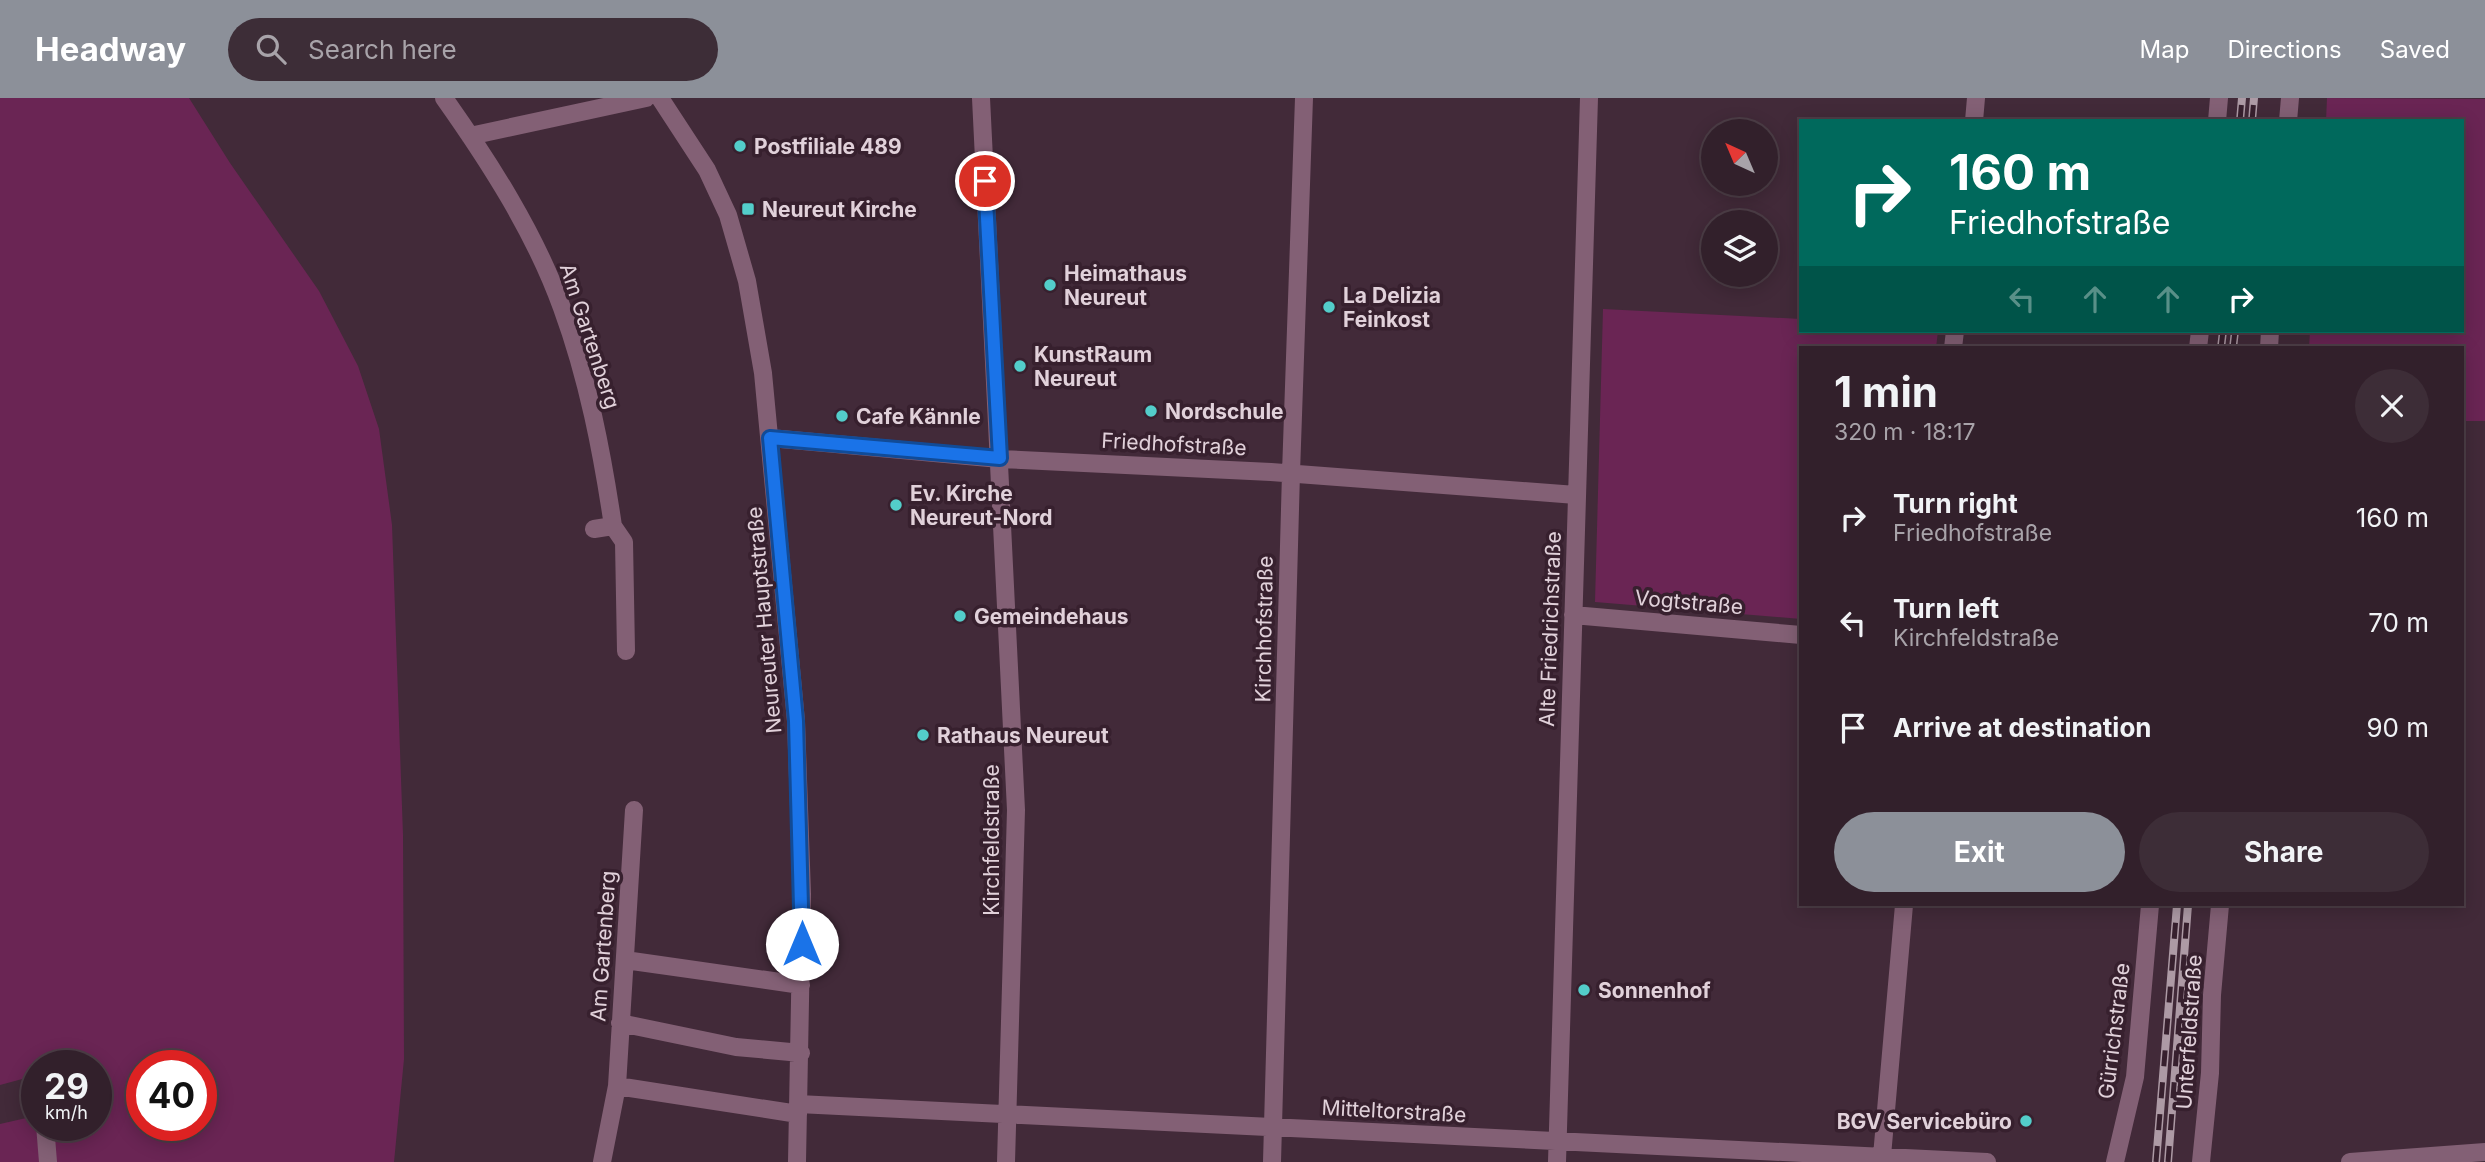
<!DOCTYPE html>
<meta charset="utf-8">
<style>
:root{--surface:#32202b;--page:#3d2d37;--text:#f1f3f6;--muted:#a8a3a9;--line:#4d3e47;--accent:#8c9099}
body{margin:0;font-family:Inter,sans-serif;background:var(--page);color:var(--text);height:100vh;display:flex;flex-direction:column;font-size:26px;white-space:nowrap}
*{box-sizing:border-box;margin:0}
p{font-size:23px;color:var(--muted)}
.icon{flex:none;width:38px;height:38px;fill:none;stroke:currentColor;stroke-width:2;stroke-linecap:round;stroke-linejoin:round}
.map{position:relative;flex:1;overflow:hidden}
.side{position:absolute;left:1799px;top:248px;width:665px;height:560px;display:flex;flex-direction:column;background:var(--surface);border-radius:0px;box-shadow:0 4px 18px #0003,0 0 0 2px var(--line)}
.side>*{flex:none}
.banner{position:absolute;left:1799px;top:21px;width:665px;height:214px;border-radius:0px;box-shadow:0 4px 18px #0003,0 0 0 2px var(--line);background:#00695c;color:#fff;overflow:hidden}
.needle{width:46px;rotate:316deg}
.fabs{position:absolute;left:1701px;top:21px;display:grid;gap:14px}
.fabs a{display:grid;place-items:center;width:77px;height:77px;border-radius:50%;background:var(--surface);box-shadow:0 4px 18px #0003,0 0 0 2px var(--line);font-size:35px}
.speed{position:absolute;left:21px;top:952px;display:flex;gap:14px;font-size:35px;font-weight:700;text-align:center}
.speed>*{display:grid;place-content:center;width:91px;height:91px;border-radius:50%;background:var(--surface);box-shadow:0 4px 18px #0003,0 0 0 2px var(--line);line-height:1}
.speed small{font-size:18px;font-weight:400}
.speed .limit{border:10px solid #d22;background:#fff;color:#111}
.pin{position:absolute;display:grid;place-items:center;width:60px;height:60px;color:#fff;margin:-30px;border:4px solid #fff;border-radius:50%;box-shadow:0 2px 7px #0007}
.me{position:absolute;width:77px;margin:-38px;rotate:0deg;stroke-linejoin:round;filter:drop-shadow(0 0 5px #0008)}
.turn{display:flex;align-items:center;gap:24px;height:147px;padding:0 35px;font-size:32px}
.turn .icon{width:91px;height:91px;stroke-width:2.5}
.turn b{display:block;font-size:49px;line-height:60px}
.lanes{display:flex;align-items:center;height:66px;padding:0 35px;background:#0003;justify-content:center;gap:35px;direction:ltr}
.lanes .off{opacity:.35}
.round{display:grid;place-items:center;flex:none;width:74px;height:74px;border-radius:37px;background:var(--page)}
.headline{display:flex;align-items:center;justify-content:space-between;height:119px;padding:0 35px}
h1{font-size:42px;font-weight:700;line-height:52px}
.button{display:flex;gap:14px;margin-top:auto;padding:14px 35px}
.button a{flex:1;height:80px;border-radius:42px;background:var(--accent);color:#fff;font-size:28px;font-weight:700;line-height:80px;text-align:center}
.button a+a{background:var(--page);color:var(--text)}
ul{padding:0;list-style:none}
li{display:flex;align-items:center;gap:21px;height:105px;padding:0 35px}
li div{flex:1}
li b{display:block;font-size:26px}
li em{font-style:normal}
header{display:flex;align-items:center;gap:42px;box-sizing:border-box;height:98px;padding:0 35px;background:var(--accent);color:#fff}
header strong{font-size:33px}
nav{display:flex;gap:38px;margin-inline-start:auto;font-size:24px}
.search{width:490px;height:63px;background:var(--page);display:flex;align-items:center;gap:18px;box-sizing:border-box;padding:0 24px;border-radius:38px;color:var(--muted);font-size:26px}
.map>svg:first-child{display:block}
.green{fill:#6a2554;fill-rule:evenodd}
.lines{fill:none;stroke-linecap:round;stroke-linejoin:round}
.minor{stroke:#836075;stroke-width:18}
.rail-casing{stroke:#ad9aa5;stroke-width:8}
.rail{stroke:#37202e;stroke-width:5;stroke-dasharray:16;stroke-linecap:butt}
.route-casing{stroke:#114b97;stroke-width:18}
.route{stroke:#1a73e8;stroke-width:12}
.poi-dot{fill:#53cdca;stroke:#37202e;stroke-width:2.5}
.labels{text-anchor:middle;dominant-baseline:central;stroke-width:7;stroke-linejoin:round;paint-order:stroke}
.poi-label{font-size:21px;font-weight:bold;fill:#e1d1da;stroke:#37202e;text-anchor:start}
.street-label{font-size:21px;fill:#e1d1da;stroke:#37202e}
</style>
<header>
<strong>Headway</strong>
<div class="search"><svg class="icon" aria-label="search" viewBox="0 0 24 24"><circle cx="10" cy="10" r="6"/><path d="M15 15l6 6"/></svg>Search here</div>
<nav><a>Map</a><a>Directions</a><a>Saved</a></nav>
</header>
<div class="map">
<svg width="2485" height="1064" viewBox="0 0 2485 1064">
<rect width="100%" height="100%" fill="#422a39"/>
<!-- green -->
<path class="green" d="M 0,0 L 189,0 L 230,65 L 319,193 L 358,268 L 379,331 L 392,427 L 403,737 L 404,961 L 394,1064 L 56,1064 L 51,1027 L 96,1027 L 96,968 L 37,968 L 37,977 L 0,987 ZM 142,968 L 201,968 L 201,1027 L 142,1027 Z
M 2327,0 L 2485,1 L 2485,323 L 2462,323 L 2462,250 L 2309,250 L 2310,233 L 2462,233 L 2462,23 L 2326,23 Z
M 1603,211 L 1801,221 L 1801,233 L 1938,233 L 1936,250 L 1801,250 L 1801,521 L 1595,504 Z
M 35,1018 L 40,1064 L 0,1064 L 0,1026 Z"/>
<g class="lines">
<!-- minor -->
<path class="minor" d="M 444,0 C 490,65 535,135 562,210 C 588,281 602,354 613,428 L 594,431
M 660,0 L 707,72 L 728,117 L 747,183 L 763,275 L 796,623 L 802,796 L 797,1064
M 981,0 L 1016,712 L 1006,1064
M 1974,23 L 1976,0
M 2217,23 L 2219,0
M 2288,23 L 2290,0
M 470,38 L 646,0
M 1953,250 L 1955,233
M 2198,250 L 2200,233
M 2269,250 L 2270,233
M 770,340 L 1000,361 L 1271,374 L 1576,397
M 613,428 L 624,444 L 626,553
M 1573,517 L 1801,537
M 625,862 L 801,887
M 620,925 L 736,949 L 801,955
M 617,988 L 634,712
M 798,1006 L 1987,1064
M 45,1027 L 48,1064
M 1882,1058 L 1904,807
M 602,1064 L 617,988 L 798,1016
M 1272,1064 L 1291,375 L 1304,0
M 1557,1064 L 1589,0
M 2115,1064 L 2135,979 L 2150,807
M 2201,1064 L 2210,975 L 2212,897 L 2220,807
M 2350,1064 L 2485,1054"/>
<defs>
<path id="rail" d="M 2240,23 L 2242,0
M 2252,23 L 2254,0
M 2221,250 L 2223,233
M 2233,250 L 2235,233
M 2156,1064 L 2177,807
M 2168,1064 L 2188,807"/>
</defs>
<!-- rail casing -->
<use href="#rail" class="rail-casing"/>
<!-- rail -->
<use href="#rail" class="rail"/>
</g>
<g class="lines">
<defs>
<path id="route" d="M 802,846 L 796,623 L 770,340 L 1000,360 L 985,83"/>
</defs>
<!-- route casing -->
<use href="#route" class="route-casing"/>
<!-- route -->
<use href="#route" class="route"/>
</g>
<!-- markers -->
<g class="poi-dot">
<circle cx="740" cy="48" r="7"/>
<rect x="741" y="104" width="14" height="14" rx="3.5"/>
<circle cx="1050" cy="187" r="7"/>
<circle cx="1329" cy="209" r="7"/>
<circle cx="1020" cy="268" r="7"/>
<circle cx="1151" cy="313" r="7"/>
<circle cx="842" cy="318" r="7"/>
<circle cx="896" cy="407" r="7"/>
<circle cx="960" cy="518" r="7"/>
<circle cx="923" cy="637" r="7"/>
<circle cx="1584" cy="892" r="7"/>
<circle cx="2026" cy="1023" r="7"/>
</g>
<g class="labels">
<!-- poi labels -->
<g class="poi-label">
<text x="754" y="48">Postfiliale 489</text>
<text x="762" y="111">Neureut Kirche</text>
<text x="1064" y="175">Heimathaus<tspan x="1064" dy="24">Neureut</tspan></text>
<text x="1343" y="197">La Delizia<tspan x="1343" dy="24">Feinkost</tspan></text>
<text x="1034" y="256">KunstRaum<tspan x="1034" dy="24">Neureut</tspan></text>
<text x="1165" y="313">Nordschule</text>
<text x="856" y="318">Cafe Kännle</text>
<text x="910" y="395">Ev. Kirche<tspan x="910" dy="24">Neureut-Nord</tspan></text>
<text x="974" y="518">Gemeindehaus</text>
<text x="937" y="637">Rathaus Neureut</text>
<text x="1598" y="892">Sonnenhof</text>
<text x="2012" y="1023" text-anchor="end">BGV Servicebüro</text>
</g>
<!-- street labels -->
<g class="street-label">
<text transform="translate(590 238) rotate(72)">Am Gartenberg</text>
<text transform="translate(1174 346) rotate(3)">Friedhofstraße</text>
<text transform="translate(1689 504) rotate(5)">Vogtstraße</text>
<text transform="translate(764 522) rotate(-95)">Neureuter Hauptstraße</text>
<text transform="translate(1264 531) rotate(-89)">Kirchhofstraße</text>
<text transform="translate(1550 531) rotate(-88)">Alte Friedrichstraße</text>
<text transform="translate(991 742) rotate(-90)">Kirchfeldstraße</text>
<text transform="translate(603 848) rotate(-86)">Am Gartenberg</text>
<text transform="translate(2114 933) rotate(-83)">Gürrichstraße</text>
<text transform="translate(2189 934) rotate(-86)">Unterfeldstraße</text>
<text transform="translate(1394 1013) rotate(3)">Mitteltorstraße</text>
</g>
</g>
</svg>
<div class="fabs">
<a><svg class="needle" viewBox="-14 -14 28 28"><path d="M0-13l5 13h-10z" fill="#e53935"/><path d="M0 13l5-13h-10z" fill="#a8a3a9"/></svg></a>
<a><svg class="icon" aria-label="layers" viewBox="0 0 24 24"><path d="M12 4l9 5-9 5-9-5zM3 14l9 5 9-5"/></svg></a>
</div>
<div class="speed"><div>29<small>km/h</small></div><div class="limit">40</div></div>
<div class="pin" style="left:985px;top:83px;background:#d93025"><svg class="icon" aria-label="arrive" viewBox="0 0 24 24"><path d="M6 21V4h12l-3 4 3 4H6"/></svg></div>
<svg class="me" style="left:802px;top:846px" viewBox="-20 -20 40 40"><circle r="19" fill="#fff"/><path d="M0-13L10 11 0 6-10 11z" fill="#1a73e8"/></svg>
<div class="banner">
<div class="turn"><svg class="icon" aria-label="right" viewBox="0 0 24 24"><path d="M7 20v-9h11M14 6l5 5-5 5"/></svg><div><b>160 m</b>Friedhofstraße</div></div>
<div class="lanes"><svg class="icon off" aria-label="left" viewBox="0 0 24 24"><path d="M17 20v-9H6M10 6l-5 5 5 5"/></svg><svg class="icon off" aria-label="ahead" viewBox="0 0 24 24"><path d="M12 20V5M6 11l6-6 6 6"/></svg><svg class="icon off" aria-label="ahead" viewBox="0 0 24 24"><path d="M12 20V5M6 11l6-6 6 6"/></svg><svg class="icon" aria-label="right" viewBox="0 0 24 24"><path d="M7 20v-9h11M14 6l5 5-5 5"/></svg></div>
</div>
<section class="side">
<div class="headline"><div><h1>1 min</h1><p>320 m · 18:17</p></div><a class="round"><svg class="icon" aria-label="close" viewBox="0 0 24 24"><path d="M6 6l12 12M18 6L6 18"/></svg></a></div>
<ul>
<li><svg class="icon" aria-label="right" viewBox="0 0 24 24"><path d="M7 20v-9h11M14 6l5 5-5 5"/></svg><div><b>Turn right</b><p>Friedhofstraße</p></div><em>160 m</em></li>
<li><svg class="icon" aria-label="left" viewBox="0 0 24 24"><path d="M17 20v-9H6M10 6l-5 5 5 5"/></svg><div><b>Turn left</b><p>Kirchfeldstraße</p></div><em>70 m</em></li>
<li><svg class="icon" aria-label="arrive" viewBox="0 0 24 24"><path d="M6 21V4h12l-3 4 3 4H6"/></svg><div><b>Arrive at destination</b></div><em>90 m</em></li>
</ul>
<div class="button"><a>Exit</a><a>Share</a></div>
</section>
</div>
